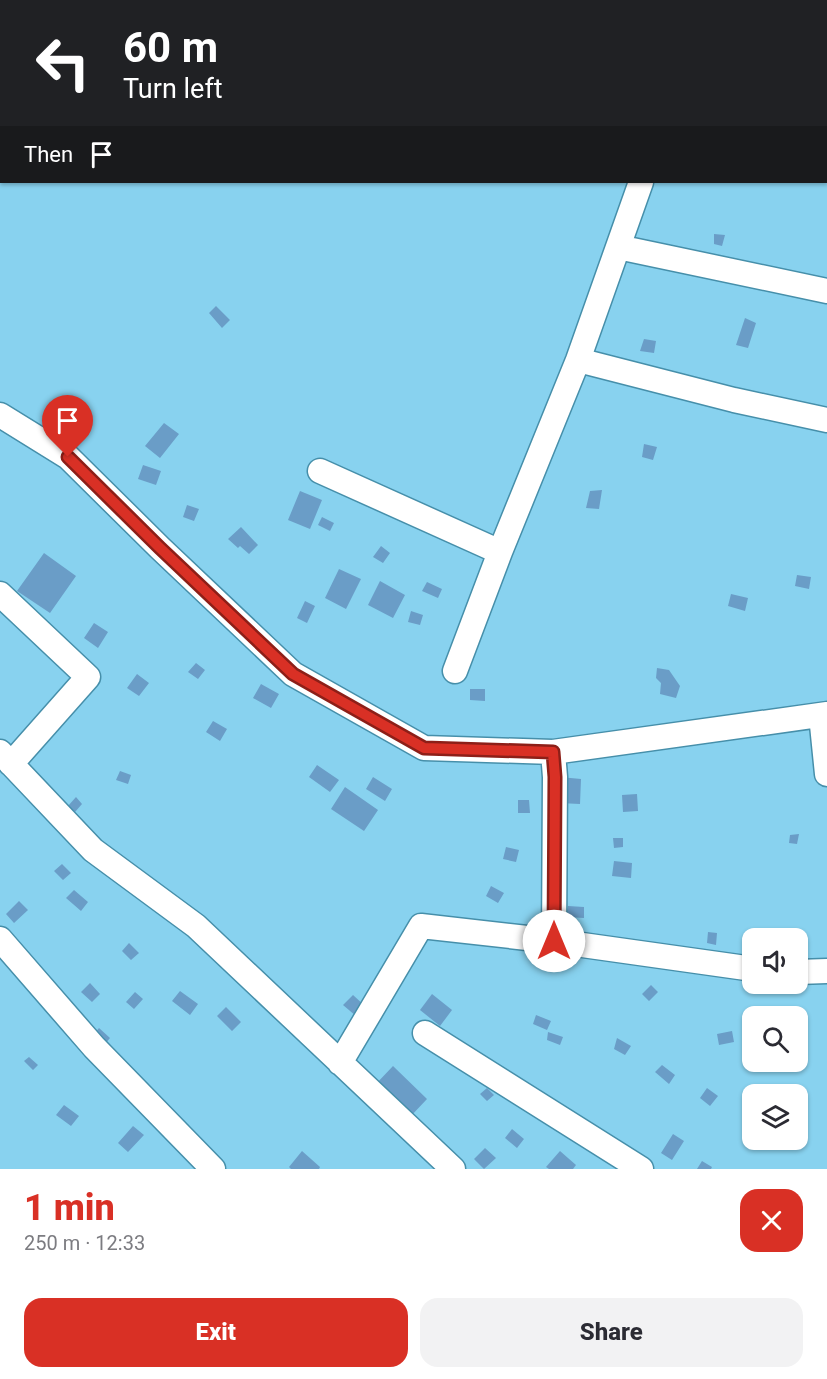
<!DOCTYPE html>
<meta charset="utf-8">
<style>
:root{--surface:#fff;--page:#f2f2f3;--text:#2b2b33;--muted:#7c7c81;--accent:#d93025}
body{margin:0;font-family:Roboto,sans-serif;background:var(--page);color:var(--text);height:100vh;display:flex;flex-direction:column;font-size:22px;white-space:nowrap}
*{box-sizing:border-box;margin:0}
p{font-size:20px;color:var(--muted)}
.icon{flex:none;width:33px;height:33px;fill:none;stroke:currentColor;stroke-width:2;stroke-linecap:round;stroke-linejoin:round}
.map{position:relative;height:1169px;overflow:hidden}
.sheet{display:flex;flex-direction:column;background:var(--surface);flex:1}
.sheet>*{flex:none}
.guide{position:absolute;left:0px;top:0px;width:828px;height:183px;box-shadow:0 2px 4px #0004;background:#202124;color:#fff;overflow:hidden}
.tools{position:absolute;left:742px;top:928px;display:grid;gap:12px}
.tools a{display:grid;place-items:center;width:66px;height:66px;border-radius:12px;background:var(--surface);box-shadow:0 2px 4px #0004;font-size:30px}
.pin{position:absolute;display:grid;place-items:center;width:51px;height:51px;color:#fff;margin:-62px -26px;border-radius:50% 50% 50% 0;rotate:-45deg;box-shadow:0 0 6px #0007}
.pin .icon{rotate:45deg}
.me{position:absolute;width:66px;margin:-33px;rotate:0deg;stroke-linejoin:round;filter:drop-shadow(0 0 4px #0008)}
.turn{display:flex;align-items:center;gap:21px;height:126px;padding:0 24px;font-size:27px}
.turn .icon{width:78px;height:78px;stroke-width:2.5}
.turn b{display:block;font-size:42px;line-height:51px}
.then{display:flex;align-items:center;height:57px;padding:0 24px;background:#0003;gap:12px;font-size:22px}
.round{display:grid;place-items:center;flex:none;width:63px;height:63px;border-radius:18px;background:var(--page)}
.overview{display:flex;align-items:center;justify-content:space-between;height:102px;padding:0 24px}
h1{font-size:36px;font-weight:800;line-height:45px;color:var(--accent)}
.cta{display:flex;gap:12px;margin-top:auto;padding:12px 24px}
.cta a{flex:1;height:69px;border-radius:18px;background:var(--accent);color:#fff;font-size:24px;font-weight:800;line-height:69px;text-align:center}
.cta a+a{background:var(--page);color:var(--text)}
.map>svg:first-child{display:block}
.forest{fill:#c275a2}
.building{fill:#6a9dc7}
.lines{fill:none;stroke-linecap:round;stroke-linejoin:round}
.minor-casing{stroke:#468faa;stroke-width:27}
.minor{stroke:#fff;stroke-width:24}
.route-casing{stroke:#8d1f18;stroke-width:15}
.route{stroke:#d93025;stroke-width:10}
</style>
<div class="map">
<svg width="827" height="1169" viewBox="0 0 827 1169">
<rect width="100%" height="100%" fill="#88d2ef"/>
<!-- forest -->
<path class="forest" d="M 0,0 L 131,0 L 132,1 L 2,2 L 0,125 Z"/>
<!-- building -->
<path class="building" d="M 714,234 L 725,235 L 722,246 L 714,244 Z
M 216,306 L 230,320 L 222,328 L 209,313 Z
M 745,318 L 756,323 L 748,348 L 736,345 Z
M 644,339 L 656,341 L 654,353 L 640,351 Z
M 164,423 L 179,434 L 160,458 L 145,446 Z
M 644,444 L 657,447 L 653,460 L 642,457 Z
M 143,465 L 161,471 L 156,485 L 138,479 Z
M 602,490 L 599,509 L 586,508 L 590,491 Z
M 300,491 L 322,500 L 310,529 L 288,520 Z
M 187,505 L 199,509 L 194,521 L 183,517 Z
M 322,517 L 334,523 L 330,531 L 318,525 Z
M 241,527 L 258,545 L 249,554 L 240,546 L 238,548 L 228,539 Z
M 381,546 L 390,553 L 383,563 L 373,557 Z
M 44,553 L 76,576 L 50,613 L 17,591 Z
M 339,569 L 361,579 L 346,609 L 325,598 Z
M 797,575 L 811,577 L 809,589 L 795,586 Z
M 380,581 L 405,595 L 393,618 L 368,605 Z
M 427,582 L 442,589 L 438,598 L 422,591 Z
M 731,594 L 748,598 L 745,611 L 728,606 Z
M 305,601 L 315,606 L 307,623 L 297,618 Z
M 411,611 L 423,615 L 420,625 L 408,622 Z
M 94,623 L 108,632 L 98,648 L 84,638 Z
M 196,663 L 205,670 L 198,679 L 188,672 Z
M 657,668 L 669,670 L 680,686 L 676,698 L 660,694 L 661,683 L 656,678 Z
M 137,674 L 149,683 L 139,696 L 127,688 Z
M 261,684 L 279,694 L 271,708 L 253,698 Z
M 470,689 L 485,689 L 485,701 L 470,700 Z
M 213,721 L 227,729 L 220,741 L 206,732 Z
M 317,765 L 339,780 L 330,792 L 309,777 Z
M 120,771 L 131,775 L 128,784 L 116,780 Z
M 373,777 L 392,789 L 385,801 L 366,789 Z
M 560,777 L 581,779 L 580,804 L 559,803 Z
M 345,787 L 378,810 L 364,831 L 331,809 Z
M 637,794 L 638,811 L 623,812 L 622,795 Z
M 76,797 L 82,804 L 75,812 L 68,806 Z
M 518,800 L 529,800 L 530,813 L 518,813 Z
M 799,834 L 797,844 L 789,843 L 790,835 Z
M 613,838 L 623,838 L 623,847 L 614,848 Z
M 506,847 L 519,850 L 516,862 L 503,859 Z
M 614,861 L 632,863 L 631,878 L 612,876 Z
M 62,864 L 71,873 L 63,880 L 54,871 Z
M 491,886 L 504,893 L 498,903 L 486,896 Z
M 74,890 L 88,902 L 81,911 L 66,898 Z
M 19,901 L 28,910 L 14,923 L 6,914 Z
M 568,906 L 584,907 L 584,918 L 567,917 Z
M 708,932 L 717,933 L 716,945 L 707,943 Z
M 129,943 L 139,953 L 131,960 L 122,951 Z
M 90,983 L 100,994 L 92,1002 L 81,992 Z
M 651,985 L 658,992 L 649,1001 L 642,994 Z
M 180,991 L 198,1004 L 190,1015 L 172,1001 Z
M 135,992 L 143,999 L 134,1009 L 126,1002 Z
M 432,994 L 452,1010 L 440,1026 L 420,1010 Z
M 353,995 L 365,1006 L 356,1016 L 343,1005 Z
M 226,1007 L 241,1022 L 232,1031 L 217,1016 Z
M 536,1015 L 551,1021 L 547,1030 L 533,1024 Z
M 99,1028 L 110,1038 L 105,1044 L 94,1034 Z
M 732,1031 L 734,1042 L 719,1045 L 717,1034 Z
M 548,1032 L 563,1037 L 560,1045 L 547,1040 Z
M 617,1038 L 631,1046 L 625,1055 L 614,1049 Z
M 29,1057 L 38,1065 L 33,1070 L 24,1061 Z
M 662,1065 L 675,1075 L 669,1084 L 655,1072 Z
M 393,1066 L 427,1099 L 410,1117 L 375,1085 Z
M 487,1088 L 494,1095 L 487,1101 L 480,1094 Z
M 707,1088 L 718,1096 L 710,1106 L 700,1098 Z
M 64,1105 L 79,1116 L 71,1126 L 56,1115 Z
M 133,1126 L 144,1135 L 128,1152 L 118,1143 Z
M 512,1129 L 524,1139 L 517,1148 L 505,1138 Z
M 673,1134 L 684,1141 L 672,1160 L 661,1153 Z
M 485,1148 L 496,1158 L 484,1169 L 474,1159 Z
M 302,1151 L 320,1167 L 319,1169 L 291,1169 L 289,1167 Z
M 560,1151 L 576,1165 L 573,1169 L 549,1169 L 546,1167 Z
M 702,1161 L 712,1167 L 711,1169 L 697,1169 Z"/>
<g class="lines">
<defs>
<path id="minor" d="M 694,2 L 694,0
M 826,135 L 827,136
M 618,247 L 827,291
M 578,360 L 734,400 L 827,420
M 0,415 L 68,457 L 160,548 L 293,674 L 424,748 L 553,752 L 827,714
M 320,471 L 500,552
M 0,594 L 88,677 L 11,764
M 455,671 L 500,552 L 578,360 L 641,182
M 821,715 L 827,774
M 0,752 L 93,850 L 196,926 L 453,1169
M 553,752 L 555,777 L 554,941
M 0,939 L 94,1047 L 213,1169
M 798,972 L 827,971
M 425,1033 L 641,1169
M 340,1063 L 421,926 L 554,941 L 753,969"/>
</defs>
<!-- minor casing -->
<use href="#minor" class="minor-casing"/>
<!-- minor -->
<use href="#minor" class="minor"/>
</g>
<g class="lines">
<defs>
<path id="route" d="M 68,457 L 160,548 L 293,674 L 424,748 L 553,752 L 555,777 L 554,941"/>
</defs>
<!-- route casing -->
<use href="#route" class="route-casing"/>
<!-- route -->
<use href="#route" class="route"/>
</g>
</svg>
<div class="tools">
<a><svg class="icon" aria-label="sound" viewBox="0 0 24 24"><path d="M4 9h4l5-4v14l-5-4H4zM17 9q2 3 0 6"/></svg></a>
<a><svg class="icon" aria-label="search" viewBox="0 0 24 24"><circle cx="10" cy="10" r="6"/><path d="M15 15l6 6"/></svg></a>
<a><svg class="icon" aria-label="layers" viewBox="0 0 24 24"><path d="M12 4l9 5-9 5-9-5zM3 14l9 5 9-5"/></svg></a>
</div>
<div class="pin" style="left:68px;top:457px;background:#d93025"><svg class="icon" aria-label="arrive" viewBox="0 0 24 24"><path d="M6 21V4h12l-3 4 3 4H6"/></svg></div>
<svg class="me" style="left:554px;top:941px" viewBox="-20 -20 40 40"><circle r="19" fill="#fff"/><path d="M0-13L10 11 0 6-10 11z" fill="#d93025"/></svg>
<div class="guide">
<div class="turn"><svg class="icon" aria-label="left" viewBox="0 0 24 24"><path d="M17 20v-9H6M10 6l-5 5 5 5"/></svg><div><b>60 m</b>Turn left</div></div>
<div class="then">Then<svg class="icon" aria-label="arrive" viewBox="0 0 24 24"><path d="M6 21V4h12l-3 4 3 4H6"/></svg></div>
</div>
</div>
<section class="sheet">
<div class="overview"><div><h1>1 min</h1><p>250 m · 12:33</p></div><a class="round" style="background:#d93025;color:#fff"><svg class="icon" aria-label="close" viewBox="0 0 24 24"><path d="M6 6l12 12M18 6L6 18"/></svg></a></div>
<div class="cta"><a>Exit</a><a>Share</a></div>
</section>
